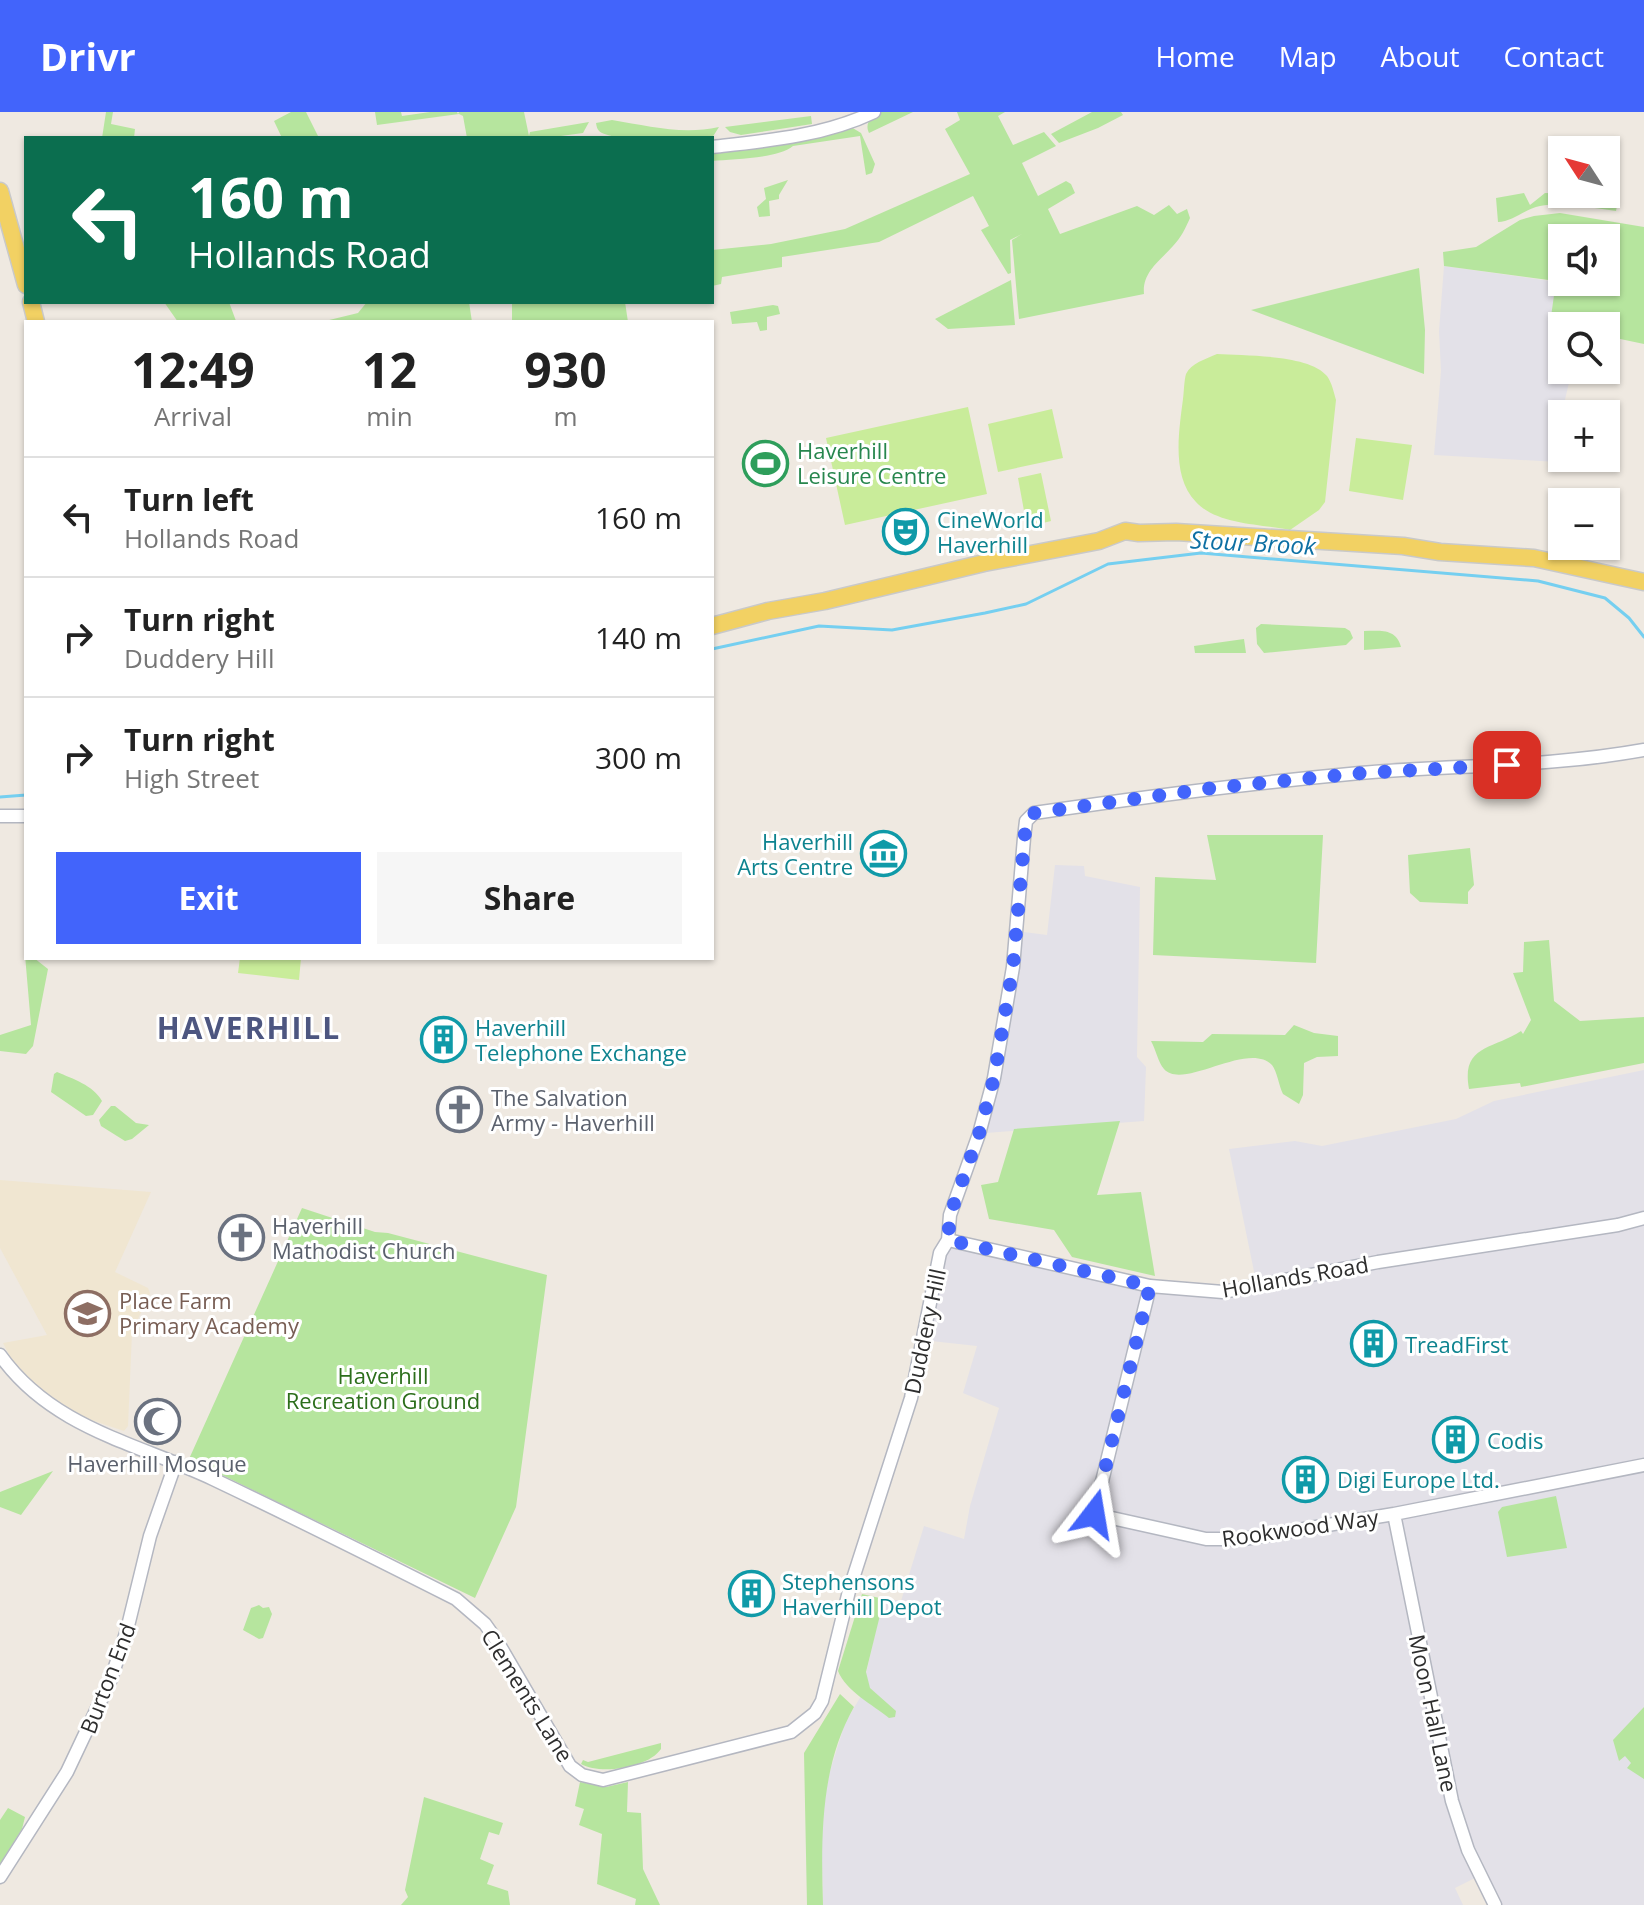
<!DOCTYPE html>
<meta charset="utf-8">
<style>
:root{--surface:#fff;--page:#f6f6f6;--text:#222;--muted:#767676;--line:#e0e0e0;--accent:#4264fb}
body{margin:0;font-family:"Open Sans",sans-serif;background:var(--page);color:var(--text);height:100vh;display:flex;flex-direction:column;font-size:30px;white-space:nowrap}
*{box-sizing:border-box;margin:0}
p{font-size:26px;color:var(--muted)}
.icon{flex:none;width:44px;height:44px;fill:none;stroke:currentColor;stroke-width:2;stroke-linecap:round;stroke-linejoin:round}
.map{position:relative;flex:1;overflow:hidden}
.details{position:absolute;left:24px;top:208px;width:690px;height:640px;display:flex;flex-direction:column;background:var(--surface);border-radius:0px;box-shadow:0 2px 6px #0004}
.details>*{flex:none}
.top-card{position:absolute;left:24px;top:24px;width:690px;height:168px;border-radius:0px;box-shadow:0 2px 6px #0004;background:#0b6e4f;color:#fff;overflow:hidden}
.needle{width:52px;rotate:306deg}
.tools{position:absolute;left:1548px;top:24px;display:grid;gap:16px}
.tools a{display:grid;place-items:center;width:72px;height:72px;border-radius:0px;background:var(--surface);box-shadow:0 2px 6px #0004;font-size:40px}
.pin{position:absolute;display:grid;place-items:center;width:68px;height:68px;color:#fff;margin:-34px;border-radius:16px;box-shadow:0 4px 12px #0006}
.me{position:absolute;width:88px;margin:-44px;rotate:14deg;stroke-linejoin:round;filter:drop-shadow(0 0 6px #0008)}
.turn{display:flex;align-items:center;gap:28px;height:168px;padding:0 32px;font-size:36px}
.turn .icon{width:104px;height:104px;stroke-width:2.5}
.turn b{display:block;font-size:56px;line-height:68px}
.eta{display:flex;justify-content:space-evenly;align-items:center;height:136px;text-align:center}
.eta b{font-size:48px;font-weight:700;line-height:56px}
.button{display:flex;gap:16px;margin-top:auto;padding:16px 32px}
.button a{flex:1;height:92px;border-radius:0px;background:var(--accent);color:#fff;font-size:32px;font-weight:700;line-height:92px;text-align:center}
.button a+a{background:var(--page);color:var(--text)}
ul{padding:0;list-style:none}
li{display:flex;align-items:center;gap:24px;height:120px;padding:0 32px;border-top:2px solid var(--line)}
li div{flex:1}
li b{display:block;font-size:30px}
li em{font-style:normal}
header{display:flex;align-items:center;gap:48px;box-sizing:border-box;height:112px;padding:0 40px;background:var(--accent);color:#fff}
header strong{font-size:38px}
nav{display:flex;gap:44px;margin-inline-start:auto;font-size:28px}
.map>svg:first-child{display:block}
.industrial{fill:#e3e1e8}
.education{fill:#f0e6d1}
.green{fill:#b6e59e;fill-rule:evenodd}
.pitch{fill:#c9ec9a}
.lines{fill:none;stroke-linecap:round;stroke-linejoin:round}
.stream{stroke:#75cff0;stroke-width:3}
.minor-casing{stroke:#b4b7c1;stroke-width:15}
.major-casing{stroke:#c9c9c9;stroke-width:19}
.minor{stroke:#fff;stroke-width:12}
.major{stroke:#f2d163;stroke-width:16}
.route{stroke:#4264fb;stroke-width:14;stroke-dasharray:0 25.2}
.labels{text-anchor:middle;dominant-baseline:central;stroke-width:6;stroke-linejoin:round;paint-order:stroke}
.leisure-label{font-size:22px;fill:#27864d;stroke:#fff;text-anchor:start}
.culture-label{font-size:22px;fill:#0d838f;stroke:#fff;text-anchor:start}
.worship-label{font-size:22px;fill:#5b616d;stroke:#fff;text-anchor:start}
.street-label{font-size:22px;fill:#2e2e2e;stroke:#fff}
.education-label{font-size:22px;fill:#785e54;stroke:#fff;text-anchor:start}
.park-label{font-size:22px;fill:#2c6e1b;stroke:#fff}
.water-label{font-size:24px;font-style:italic;fill:#0d6fa3;stroke:#fff}
.district-label{font-size:30px;font-weight:bold;letter-spacing:2px;fill:#4d5680;stroke:#fff}
</style>
<header>
<strong>Drivr</strong>
<nav><a>Home</a><a>Map</a><a>About</a><a>Contact</a></nav>
</header>
<div class="map">
<svg width="1644" height="1793" viewBox="0 0 1644 1793">
<rect width="100%" height="100%" fill="#efe9e1"/>
<!-- industrial -->
<path class="industrial" d="M 1444,154 L 1557,170 L 1549,218 L 1562,219 L 1562,258 L 1572,258 L 1563,296 L 1569,299 L 1569,302 L 1562,302 L 1562,329 L 1557,350 L 1434,343 L 1441,259 L 1439,219 Z
M 1055,753 L 1084,754 L 1085,764 L 1140,775 L 1137,945 L 1146,955 L 1144,1009 L 986,1021 L 1003,949 L 1024,820 L 1047,823 Z
M 1644,958 L 1644,1793 L 1495,1793 L 1479,1764 L 1455,1776 L 1463,1793 L 823,1793 L 821,1704 L 830,1659 L 845,1611 L 861,1584 L 883,1486 L 901,1489 L 924,1414 L 964,1427 L 970,1394 L 999,1296 L 963,1281 L 977,1234 L 922,1228 L 948,1128 L 1150,1174 L 1257,1174 L 1229,1037 L 1295,1029 L 1322,1034 L 1456,1007 L 1494,989 Z"/>
<!-- education -->
<path class="education" d="M 0,1068 L 151,1080 L 115,1160 L 148,1176 L 150,1181 L 132,1220 L 128,1314 L 124,1319 L 70,1301 L 51,1289 L 11,1247 L 3,1231 L 47,1223 L 0,1136 Z"/>
<!-- green -->
<path class="green" d="M 106,0 L 113,0 L 111,12 L 135,17 L 134,26 L 102,26 Z
M 291,0 L 306,0 L 319,26 L 282,26 L 274,9 Z
M 375,0 L 401,0 L 402,4 L 430,0 L 457,0 L 458,2 L 459,0 L 524,0 L 529,24 L 530,20 L 589,10 L 583,21 L 546,26 L 467,26 L 463,4 L 459,2 L 377,13 Z
M 881,0 L 913,0 L 869,21 C 864,10 872,5 881,0 Z
M 957,0 L 1005,0 L 998,4 L 1013,33 L 1044,20 L 1056,34 L 1022,51 L 1038,84 L 1066,69 L 1071,72 L 1075,81 L 1048,97 L 1060,122 L 1137,94 L 1154,103 L 1169,93 L 1177,102 L 1187,97 L 1190,106 C 1186,115 1181,126 1173,134 C 1160,149 1142,160 1144,182 L 1019,207 L 1012,128 L 1022,122 L 1010,128 L 1011,161 L 1008,162 L 981,118 L 989,114 L 973,84 L 879,130 L 782,145 L 782,155 L 722,165 L 721,172 L 712,174 L 712,138 L 771,132 L 845,117 L 970,62 L 945,17 L 960,8 Z
M 1092,0 L 1121,0 L 1123,3 L 1098,16 L 1059,31 L 1051,22 Z
M 811,4 L 812,12 L 741,23 L 730,20 L 725,15 Z
M 612,8 C 649,14 682,23 719,15 L 712,26 C 689,26 620,30 602,21 C 597,18 597,16 596,11 Z
M 851,15 L 861,21 L 875,52 L 872,61 L 866,63 L 860,24 L 793,34 C 777,47 733,47 712,49 L 712,38 Z
M 788,68 L 779,83 L 779,87 L 769,89 L 770,104 L 759,105 L 757,95 L 766,87 L 764,76 Z
M 1524,81 L 1530,93 L 1545,81 L 1619,83 L 1616,99 C 1592,96 1564,89 1540,94 C 1525,97 1512,110 1498,110 L 1496,86 Z
M 1560,101 L 1644,115 L 1644,232 L 1606,224 L 1606,214 L 1562,214 L 1562,219 L 1549,219 L 1556,169 L 1444,154 L 1443,140 L 1476,135 L 1520,108 L 1534,104 ZM 1562,126 L 1606,126 L 1606,170 L 1562,170 Z
M 1419,156 L 1425,218 L 1424,262 L 1251,198 Z
M 1011,168 L 1015,213 L 948,217 L 935,207 Z
M 164,190 L 229,190 L 236,209 L 178,210 Z
M 367,190 L 469,190 L 472,210 L 321,210 L 358,201 Z
M 521,190 L 625,190 L 628,210 L 512,210 L 512,191 Z
M 773,193 L 778,194 L 780,202 L 767,205 L 767,218 L 760,219 L 757,210 L 732,212 L 730,200 Z
M 1261,512 L 1345,516 L 1350,519 L 1353,526 L 1346,533 L 1264,541 L 1257,532 L 1256,516 Z
M 1364,519 C 1380,519 1396,516 1401,535 L 1364,538 Z
M 1244,527 L 1246,541 L 1195,541 L 1194,534 Z
M 1207,723 L 1323,723 L 1316,851 L 1153,843 L 1155,765 L 1216,768 Z
M 1470,736 L 1474,773 L 1468,780 L 1468,792 L 1420,790 L 1410,781 L 1408,743 Z
M 1549,828 L 1554,889 L 1580,909 L 1644,905 L 1644,951 L 1521,975 L 1520,971 L 1469,977 C 1461,933 1492,938 1521,919 L 1523,922 L 1531,908 L 1513,861 L 1523,860 L 1524,830 Z
M 25,843 L 26,846 L 34,846 L 48,857 L 33,934 L 26,942 L 0,939 L 0,923 L 31,913 Z
M 1294,913 L 1314,921 L 1338,924 L 1338,944 L 1317,945 L 1304,951 L 1303,983 L 1299,992 L 1283,982 C 1279,974 1277,959 1272,953 C 1248,928 1183,979 1164,957 C 1158,950 1156,938 1151,929 L 1203,930 L 1212,922 L 1285,923 Z
M 57,960 C 73,967 93,973 102,989 L 93,1003 L 86,1004 L 51,980 L 54,962 Z
M 111,994 L 115,994 L 136,1011 L 149,1013 L 132,1027 L 125,1029 L 101,1014 L 99,1008 Z
M 1120,1009 L 1097,1083 L 1141,1080 L 1155,1164 L 1072,1145 L 1054,1118 L 989,1107 L 981,1073 L 998,1070 L 1014,1017 Z
M 302,1096 L 375,1120 L 388,1121 L 547,1163 L 516,1395 L 475,1486 L 189,1347 Z
M 53,1359 L 21,1403 L 0,1395 L 0,1380 Z
M 1556,1384 L 1567,1436 L 1507,1445 L 1498,1400 L 1502,1395 Z
M 862,1482 L 884,1487 L 866,1560 L 870,1576 L 896,1599 L 895,1605 L 889,1606 C 873,1593 846,1579 838,1559 Z
M 259,1493 L 263,1496 L 269,1495 L 272,1502 L 263,1526 L 259,1527 L 243,1518 L 251,1496 Z
M 840,1582 L 854,1595 C 820,1655 821,1726 823,1793 L 807,1793 L 804,1641 Z
M 1644,1595 L 1644,1667 L 1627,1656 L 1631,1651 L 1625,1644 L 1619,1649 L 1613,1628 Z
M 661,1631 L 661,1637 C 648,1656 600,1663 581,1652 L 583,1648 L 588,1650 Z
M 580,1670 L 606,1675 L 628,1670 L 627,1700 L 641,1701 L 643,1757 L 660,1793 L 635,1793 L 636,1787 L 597,1772 L 602,1722 L 579,1713 L 584,1697 L 575,1694 Z
M 424,1685 L 503,1711 L 499,1723 L 489,1720 L 480,1747 L 494,1753 L 487,1772 L 508,1779 L 510,1793 L 401,1793 L 408,1785 L 405,1778 Z
M 8,1696 L 25,1705 L 22,1717 L 0,1752 L 0,1708 Z"/>
<!-- pitch -->
<path class="pitch" d="M 1217,242 C 1245,244 1309,242 1327,264 C 1332,271 1334,281 1336,288 L 1325,390 L 1319,398 L 1290,418 C 1262,412 1217,413 1196,390 C 1171,364 1179,319 1183,287 C 1184,280 1184,269 1186,262 C 1191,251 1206,247 1217,242 Z
M 968,295 L 987,382 L 845,413 L 826,326 Z
M 1052,297 L 1063,346 L 998,360 L 988,312 Z
M 1356,326 L 1412,333 L 1403,388 L 1349,379 Z
M 1041,361 L 1051,409 L 1027,415 L 1018,366 Z
M 240,846 L 301,846 L 299,868 L 238,861 Z"/>
<g class="lines">
<!-- stream -->
<path class="stream" d="M 712,537 L 819,514 L 892,518 L 985,501 L 1026,492 L 1108,452 L 1201,441 L 1538,469 L 1605,486 L 1629,506 L 1644,525
M 0,685 L 26,683"/>
<defs>
<path id="minor" d="M 712,35 C 766,29 824,24 874,0
M 0,704 L 26,704
M 948,1128 L 1150,1174 L 1223,1180 L 1378,1150 L 1618,1113 L 1644,1106
M 1150,1174 L 1094,1402 L 1206,1427 L 1244,1427 L 1394,1402 L 1644,1353
M 0,1243 C 52,1316 136,1331 213,1367 C 295,1406 375,1446 456,1487 L 485,1512 L 497,1529 L 570,1654 L 582,1663 L 603,1668 L 791,1620 L 815,1601 L 822,1589 L 849,1479 L 911,1286 L 940,1141 L 948,1128 L 950,1103 L 979,1022 L 994,966 L 1013,855 L 1024,726 L 1026,709 L 1034,701 C 1142,685 1251,671 1360,661 C 1455,653 1550,655 1644,638
M 1394,1402 L 1452,1689 L 1468,1738 L 1495,1793
M 0,1765 L 67,1660 L 111,1567 L 127,1518 L 150,1424 L 176,1350"/>
<path id="major" d="M 0,79 L 26,173
M 31,190 L 36,210
M 712,514 L 768,499 L 825,489 L 984,451 L 1099,429 L 1125,419 L 1139,421 L 1176,420 L 1403,434 L 1440,440 L 1534,446 L 1644,470"/>
</defs>
<!-- minor casing -->
<use href="#minor" class="minor-casing"/>
<!-- major casing -->
<use href="#major" class="major-casing"/>
<!-- minor -->
<use href="#minor" class="minor"/>
<!-- major -->
<use href="#major" class="major"/>
</g>
<g class="lines">
<!-- route -->
<path class="route" d="M 1094,1402 L 1150,1174 L 948,1128 L 950,1103 L 979,1022 L 994,966 L 1013,855 L 1026,709 L 1034,701 L 1213,676 L 1363,661 L 1507,653"/>
</g>
<!-- icons -->
<defs>
<symbol id="stadium-ring" viewBox="-11 -11 22 22"><circle r="9.5" fill="#fff" stroke="#2e9e5b" stroke-width="1.5"/><path d="M0-5a6.5 5 0 1 0 0 10a6.5 5 0 1 0 0-10ZM-3.5-1.8h7v3.6h-7Z" fill="#2e9e5b"/></symbol>
<symbol id="theatre-ring" viewBox="-11 -11 22 22"><circle r="9.5" fill="#fff" stroke="#0f9aa8" stroke-width="1.5"/><path d="M-5-5.5Q0-4 5-5.5V0Q5 5 0 6Q-5 5-5 0ZM-3.3-2.5H-1v1.5H-3.3ZM1-2.5H3.3v1.5H1ZM-2.8 1Q0 5.5 2.8 1Z" fill="#0f9aa8"/></symbol>
<symbol id="museum-ring" viewBox="-11 -11 22 22"><circle r="9.5" fill="#fff" stroke="#0f9aa8" stroke-width="1.5"/><path d="M0-6L6-3V-2H-6V-3ZM-5-1h2V3h-2ZM-1-1h2V3h-2ZM3-1h2V3H3ZM-6 4H6V6H-6Z" fill="#0f9aa8"/></symbol>
<symbol id="building-ring" viewBox="-11 -11 22 22"><circle r="9.5" fill="#fff" stroke="#0f9aa8" stroke-width="1.5"/><path d="M-4-6H4V6H1V3H-1V6H-4ZM-2.5-4.3h1.7v1.8h-1.7ZM.8-4.3h1.7v1.8H.8ZM-2.5-1h1.7V.8h-1.7ZM.8-1h1.7V.8H.8Z" fill="#0f9aa8"/></symbol>
<symbol id="church-ring" viewBox="-11 -11 22 22"><circle r="9.5" fill="#fff" stroke="#6b7280" stroke-width="1.5"/><path d="M-1.2-6h2.4v3.5h3.3v2.4h-3.3V6h-2.4V-.1h-3.3v-2.4h3.3Z" fill="#6b7280"/></symbol>
<symbol id="school-ring" viewBox="-11 -11 22 22"><circle r="9.5" fill="#fff" stroke="#8d6e63" stroke-width="1.5"/><path d="M0-5L7-2L0 1L-7-2ZM-4 1L0 2.5L4 1V4Q0 6-4 4Z" fill="#8d6e63"/></symbol>
<symbol id="mosque-ring" viewBox="-11 -11 22 22"><circle r="9.5" fill="#fff" stroke="#6b7280" stroke-width="1.5"/><path d="M3.5-4.9A6 6 0 1 0 3.5 4.9A5 5 0 1 1 3.5-4.9Z" fill="#6b7280"/></symbol>
</defs>
<g fill-rule="evenodd">
<use href="#stadium-ring" x="740" y="326" width="51" height="51"/>
<use href="#theatre-ring" x="880" y="394" width="51" height="51"/>
<use href="#museum-ring" x="858" y="716" width="51" height="51"/>
<use href="#building-ring" x="418" y="902" width="51" height="51"/>
<use href="#church-ring" x="434" y="972" width="51" height="51"/>
<use href="#church-ring" x="216" y="1100" width="51" height="51"/>
<use href="#school-ring" x="62" y="1176" width="51" height="51"/>
<use href="#building-ring" x="1348" y="1206" width="51" height="51"/>
<use href="#mosque-ring" x="132" y="1284" width="51" height="51"/>
<use href="#building-ring" x="1430" y="1302" width="51" height="51"/>
<use href="#building-ring" x="1280" y="1342" width="51" height="51"/>
<use href="#building-ring" x="726" y="1456" width="51" height="51"/>
</g>
<g class="labels">
<!-- leisure labels -->
<g class="leisure-label">
<text x="797" y="338">Haverhill<tspan x="797" dy="25">Leisure Centre</tspan></text>
</g>
<!-- culture labels -->
<g class="culture-label">
<text x="937" y="407">CineWorld<tspan x="937" dy="25">Haverhill</tspan></text>
<text x="853" y="729" text-anchor="end">Haverhill<tspan x="853" dy="25">Arts Centre</tspan></text>
<text x="475" y="915">Haverhill<tspan x="475" dy="25">Telephone Exchange</tspan></text>
<text x="1405" y="1232">TreadFirst</text>
<text x="1487" y="1328">Codis</text>
<text x="1337" y="1367">Digi Europe Ltd.</text>
<text x="782" y="1469">Stephensons<tspan x="782" dy="25">Haverhill Depot</tspan></text>
</g>
<!-- worship labels -->
<g class="worship-label">
<text x="491" y="985">The Salvation<tspan x="491" dy="25">Army - Haverhill</tspan></text>
<text x="272" y="1113">Haverhill<tspan x="272" dy="25">Mathodist Church</tspan></text>
<text x="157" y="1351" text-anchor="middle">Haverhill Mosque</text>
</g>
<!-- street labels -->
<g class="street-label">
<text transform="translate(1295 1164) rotate(-10)">Hollands Road</text>
<text transform="translate(924 1219) rotate(-78)">Duddery Hill</text>
<text transform="translate(1300 1415) rotate(-8)">Rookwood Way</text>
<text transform="translate(107 1566) rotate(-69)">Burton End</text>
<text transform="translate(528 1583) rotate(58)">Clements Lane</text>
<text transform="translate(1434 1601) rotate(78)">Moon Hall Lane</text>
</g>
<!-- education labels -->
<g class="education-label">
<text x="119" y="1188">Place Farm<tspan x="119" dy="25">Primary Academy</tspan></text>
</g>
<!-- park labels -->
<g class="park-label">
<text x="383" y="1263">Haverhill<tspan x="383" dy="25">Recreation Ground</tspan></text>
</g>
<!-- water labels -->
<g class="water-label">
<text transform="translate(1253 430) rotate(3)">Stour Brook</text>
</g>
<!-- district labels -->
<g class="district-label">
<text x="249" y="915">HAVERHILL</text>
</g>
</g>
</svg>
<div class="tools">
<a><svg class="needle" viewBox="-14 -14 28 28"><path d="M0-13l5 13h-10z" fill="#e53935"/><path d="M0 13l5-13h-10z" fill="#767676"/></svg></a>
<a><svg class="icon" aria-label="sound" viewBox="0 0 24 24"><path d="M4 9h4l5-4v14l-5-4H4zM17 9q2 3 0 6"/></svg></a>
<a><svg class="icon" aria-label="search" viewBox="0 0 24 24"><circle cx="10" cy="10" r="6"/><path d="M15 15l6 6"/></svg></a>
<a>+</a>
<a>−</a>
</div>
<div class="pin" style="left:1507px;top:653px;background:#d93025"><svg class="icon" aria-label="arrive" viewBox="0 0 24 24"><path d="M6 21V4h12l-3 4 3 4H6"/></svg></div>
<svg class="me" style="left:1094px;top:1402px" viewBox="-20 -20 40 40"><path d="M0-17L14 15 0 8-14 15z" fill="#4264fb" stroke="#fff" stroke-width="4"/></svg>
<div class="top-card">
<div class="turn"><svg class="icon" aria-label="left" viewBox="0 0 24 24"><path d="M17 20v-9H6M10 6l-5 5 5 5"/></svg><div><b>160 m</b>Hollands Road</div></div>
</div>
<section class="details">
<div class="eta">
<div><b>12:49</b><p>Arrival</p></div>
<div><b>12</b><p>min</p></div>
<div><b>930</b><p>m</p></div>
</div>
<ul>
<li><svg class="icon" aria-label="left" viewBox="0 0 24 24"><path d="M17 20v-9H6M10 6l-5 5 5 5"/></svg><div><b>Turn left</b><p>Hollands Road</p></div><em>160 m</em></li>
<li><svg class="icon" aria-label="right" viewBox="0 0 24 24"><path d="M7 20v-9h11M14 6l5 5-5 5"/></svg><div><b>Turn right</b><p>Duddery Hill</p></div><em>140 m</em></li>
<li><svg class="icon" aria-label="right" viewBox="0 0 24 24"><path d="M7 20v-9h11M14 6l5 5-5 5"/></svg><div><b>Turn right</b><p>High Street</p></div><em>300 m</em></li>
</ul>
<div class="button"><a>Exit</a><a>Share</a></div>
</section>
</div>
